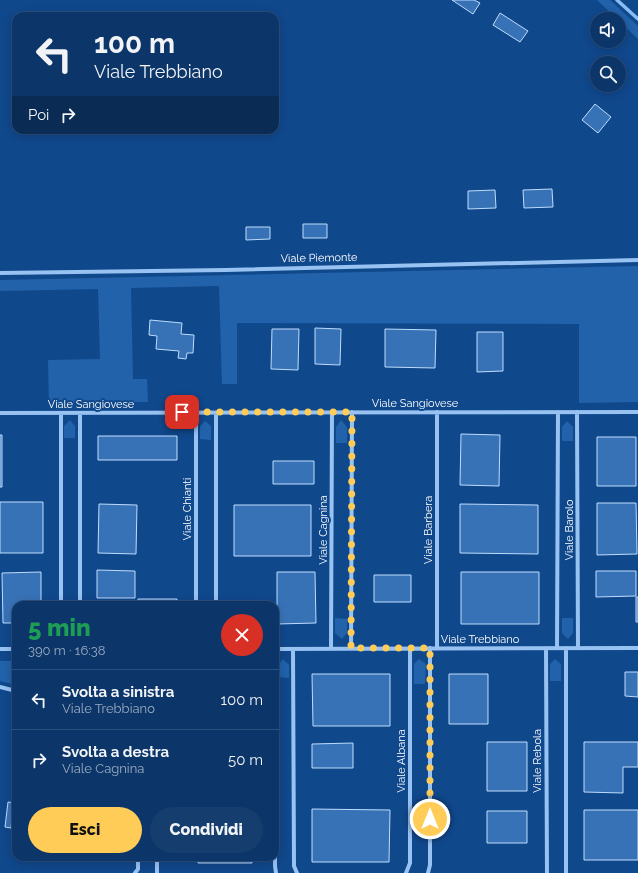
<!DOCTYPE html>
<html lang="it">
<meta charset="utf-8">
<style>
:root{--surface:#0c3669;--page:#153e6f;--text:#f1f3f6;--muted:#9aabc0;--line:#2c507d;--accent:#ffcc58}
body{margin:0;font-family:Raleway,sans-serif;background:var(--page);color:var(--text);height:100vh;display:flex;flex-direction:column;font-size:15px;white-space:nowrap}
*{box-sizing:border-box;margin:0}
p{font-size:13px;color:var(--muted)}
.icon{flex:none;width:22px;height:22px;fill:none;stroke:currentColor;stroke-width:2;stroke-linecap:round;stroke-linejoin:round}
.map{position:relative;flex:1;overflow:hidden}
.details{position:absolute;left:12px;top:601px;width:267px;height:260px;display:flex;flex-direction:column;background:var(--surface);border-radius:12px;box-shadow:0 2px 10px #0003,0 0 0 1px var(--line)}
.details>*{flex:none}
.banner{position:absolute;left:12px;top:12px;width:267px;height:122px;border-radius:12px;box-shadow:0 2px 10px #0003,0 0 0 1px var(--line);background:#0c3669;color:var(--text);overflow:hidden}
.buttons{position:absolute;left:590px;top:12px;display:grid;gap:8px}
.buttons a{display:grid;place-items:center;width:36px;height:36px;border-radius:50%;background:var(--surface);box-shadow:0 2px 10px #0003,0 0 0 1px var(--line);font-size:20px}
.pin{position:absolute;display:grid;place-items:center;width:34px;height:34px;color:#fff;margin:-17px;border-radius:8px;box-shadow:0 2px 6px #0006}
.me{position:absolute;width:44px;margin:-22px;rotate:0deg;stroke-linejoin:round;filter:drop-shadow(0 0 3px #0008)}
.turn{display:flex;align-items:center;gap:14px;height:84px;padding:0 16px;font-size:18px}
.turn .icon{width:52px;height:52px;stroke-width:2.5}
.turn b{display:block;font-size:28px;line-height:34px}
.then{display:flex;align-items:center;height:38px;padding:0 16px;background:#0003;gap:8px;font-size:15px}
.round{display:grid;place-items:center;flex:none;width:42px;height:42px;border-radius:21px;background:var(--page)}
.overview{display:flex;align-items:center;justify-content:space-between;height:68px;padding:0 16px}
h1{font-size:24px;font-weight:800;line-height:30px;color:#1e9e55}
.cta{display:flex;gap:8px;margin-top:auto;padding:8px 16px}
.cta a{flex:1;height:46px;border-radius:24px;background:var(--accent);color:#111;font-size:16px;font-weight:800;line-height:46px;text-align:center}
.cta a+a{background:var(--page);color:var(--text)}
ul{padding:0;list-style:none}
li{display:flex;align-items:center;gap:12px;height:60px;padding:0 16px;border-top:1px solid var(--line)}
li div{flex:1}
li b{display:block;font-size:15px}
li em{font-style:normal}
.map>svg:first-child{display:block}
.green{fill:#2162ab}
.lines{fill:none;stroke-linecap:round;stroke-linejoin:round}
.stream{stroke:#88bdf6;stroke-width:3.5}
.building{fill:#3872b6;stroke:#bedcfd}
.minor{stroke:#97c2f2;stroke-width:4}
.route{stroke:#ffcc58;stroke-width:7;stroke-dasharray:0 12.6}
.labels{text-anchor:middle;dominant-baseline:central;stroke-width:4;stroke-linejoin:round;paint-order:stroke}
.street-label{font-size:11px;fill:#fff;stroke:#10488c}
</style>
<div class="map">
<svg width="638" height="873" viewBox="0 0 638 873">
<rect width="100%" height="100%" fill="#10488c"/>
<!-- green -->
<path class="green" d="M 597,0 L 610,0 L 638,26 L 638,39 L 619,21 L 619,19 L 617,19 Z
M 638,266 L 638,402 L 579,403 L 579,324 L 237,323 L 237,384 L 222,384 L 219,286 L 131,288 L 133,379 L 147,379 L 148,402 L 49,403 L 48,360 L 100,359 L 98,289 L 0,291 L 0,280 Z
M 70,420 L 75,426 L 75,438 L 64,438 L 64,426 Z
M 341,420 L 347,427 L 347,443 L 336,443 L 336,427 Z
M 205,421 L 211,426 L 211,440 L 200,439 L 200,426 Z
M 567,421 L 573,427 L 573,441 L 562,441 L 562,427 Z
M 335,618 L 347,619 L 347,633 L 342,639 L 335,633 Z
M 562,618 L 573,618 L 573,633 L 568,639 L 562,633 Z
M 283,659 L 289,665 L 289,678 L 278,677 L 278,665 Z
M 419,659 L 426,664 L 425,684 L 414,684 L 414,664 Z
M 555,659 L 561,664 L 561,681 L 550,681 L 550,664 Z
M 0,661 L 16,661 L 16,685 L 0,681 Z"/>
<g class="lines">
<!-- stream -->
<path class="stream" d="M 617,0 L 638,19"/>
</g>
<!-- building -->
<path class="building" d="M 452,0 L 474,0 L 480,3 L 473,14 Z
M 500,13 L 528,31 L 520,42 L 493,25 Z
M 595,104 L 611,117 L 598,133 L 582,120 Z
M 552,189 L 553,207 L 524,208 L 523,190 Z
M 495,190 L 496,208 L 468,209 L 468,191 Z
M 303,224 L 327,224 L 327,238 L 303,238 Z
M 246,227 L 270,227 L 270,239 L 246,240 Z
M 150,320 L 182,323 L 181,334 L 194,335 L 193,353 L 187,353 L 186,359 L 178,358 L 179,351 L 156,349 L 157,336 L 149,335 Z
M 315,328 L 341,329 L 340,365 L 315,364 Z
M 272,329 L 299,329 L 298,370 L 271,369 Z
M 385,329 L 436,330 L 435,368 L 385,367 Z
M 477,332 L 503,332 L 503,371 L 477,372 Z
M 461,434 L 500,435 L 499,486 L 460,485 Z
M 0,435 L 2,435 L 2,487 L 0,487 Z
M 98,436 L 177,436 L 177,460 L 98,460 Z
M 597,437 L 636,437 L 636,486 L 597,486 Z
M 273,461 L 314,461 L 314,484 L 273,484 Z
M 0,502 L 43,502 L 43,553 L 0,553 Z
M 597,503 L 636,503 L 637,554 L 597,555 Z
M 99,504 L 137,505 L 136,554 L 98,553 Z
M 460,504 L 538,505 L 538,554 L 460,553 Z
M 234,505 L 311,505 L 311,556 L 234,556 Z
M 97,570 L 135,571 L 135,598 L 97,598 Z
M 596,571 L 636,571 L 636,596 L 596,597 Z
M 41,572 L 41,605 L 16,605 L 16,623 L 3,623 L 2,573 Z
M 277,572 L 315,572 L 316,623 L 277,624 Z
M 461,572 L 539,572 L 539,624 L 461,624 Z
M 374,575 L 411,575 L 411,602 L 374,602 Z
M 636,597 L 638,597 L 638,622 L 636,622 Z
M 138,599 L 177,599 L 177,605 L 138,605 Z
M 625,672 L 638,672 L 638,697 L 625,696 Z
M 312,674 L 390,674 L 390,726 L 313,726 Z
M 449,674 L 488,674 L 488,724 L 449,724 Z
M 487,742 L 527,742 L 527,791 L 487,791 Z
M 584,742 L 638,742 L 638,767 L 623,767 L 623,793 L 584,792 Z
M 353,743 L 353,768 L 312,768 L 312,744 Z
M 8,802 L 16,803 L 16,819 L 12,818 L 11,828 L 5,827 Z
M 312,809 L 390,810 L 389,862 L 312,862 Z
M 584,810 L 638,810 L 638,860 L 584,860 Z
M 487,811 L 527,811 L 527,843 L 487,843 Z
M 198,857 L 252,857 L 252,863 L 198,863 Z"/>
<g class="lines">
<!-- minor -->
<path class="minor" d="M 0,273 L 226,270 L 638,260
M 196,412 L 196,605
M 577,412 L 578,648
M 0,413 L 638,412
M 61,413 L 61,605
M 216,413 L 216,605
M 80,605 L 80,413
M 351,648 L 352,412
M 437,648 L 437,412
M 546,648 L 547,873
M 557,648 L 558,412
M 566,648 L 566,873
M 0,649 L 16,649
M 275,649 L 638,648
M 293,649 L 294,866 L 297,873
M 331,649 L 332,412
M 0,687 L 16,691
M 275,857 L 275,866 L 276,873
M 135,873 L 138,869 L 138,857
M 157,873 L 157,857
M 406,873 L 410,863 L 410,648
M 428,873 L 430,865 L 430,648"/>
</g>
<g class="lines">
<!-- route -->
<path class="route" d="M 182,412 L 352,412 L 351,648 L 430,648 L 430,819"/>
</g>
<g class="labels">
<!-- street labels -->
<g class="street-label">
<text transform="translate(319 258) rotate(-1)">Viale Piemonte</text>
<text x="415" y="403">Viale Sangiovese</text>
<text x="91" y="404">Viale Sangiovese</text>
<text transform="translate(187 509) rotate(-90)">Viale Chianti</text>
<text transform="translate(323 530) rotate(-90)">Viale Cagnina</text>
<text transform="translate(428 530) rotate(-90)">Viale Barbera</text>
<text transform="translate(569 530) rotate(-90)">Viale Barolo</text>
<text x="480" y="639">Viale Trebbiano</text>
<text transform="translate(401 761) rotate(-90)">Viale Albana</text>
<text transform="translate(537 761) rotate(-90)">Viale Rebola</text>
</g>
</g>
</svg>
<div class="buttons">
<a><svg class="icon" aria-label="sound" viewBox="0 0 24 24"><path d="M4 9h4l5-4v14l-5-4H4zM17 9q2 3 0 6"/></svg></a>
<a><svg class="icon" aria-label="search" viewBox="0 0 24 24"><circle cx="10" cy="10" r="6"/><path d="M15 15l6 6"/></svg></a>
</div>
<div class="pin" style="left:182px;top:412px;background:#d93025"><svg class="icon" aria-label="arrive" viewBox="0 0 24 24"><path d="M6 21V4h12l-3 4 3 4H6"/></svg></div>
<svg class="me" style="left:430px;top:819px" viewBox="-20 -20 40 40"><circle r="17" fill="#ffcc58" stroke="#fff" stroke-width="3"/><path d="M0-11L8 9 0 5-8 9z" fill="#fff"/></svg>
<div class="banner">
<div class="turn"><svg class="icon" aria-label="left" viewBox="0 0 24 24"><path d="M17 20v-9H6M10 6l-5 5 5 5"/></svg><div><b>100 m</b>Viale Trebbiano</div></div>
<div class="then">Poi<svg class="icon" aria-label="right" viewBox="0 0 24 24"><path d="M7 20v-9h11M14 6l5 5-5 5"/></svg></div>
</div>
<section class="details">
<div class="overview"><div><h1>5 min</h1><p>390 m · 16:38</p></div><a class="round" style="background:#d93025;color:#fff"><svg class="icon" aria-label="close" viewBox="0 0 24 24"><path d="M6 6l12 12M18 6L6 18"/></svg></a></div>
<ul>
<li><svg class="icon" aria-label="left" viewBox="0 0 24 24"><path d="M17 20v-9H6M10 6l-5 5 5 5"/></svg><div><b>Svolta a sinistra</b><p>Viale Trebbiano</p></div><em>100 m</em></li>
<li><svg class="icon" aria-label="right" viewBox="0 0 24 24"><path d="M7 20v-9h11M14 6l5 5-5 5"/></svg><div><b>Svolta a destra</b><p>Viale Cagnina</p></div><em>50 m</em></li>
</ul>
<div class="cta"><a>Esci</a><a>Condividi</a></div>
</section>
</div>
